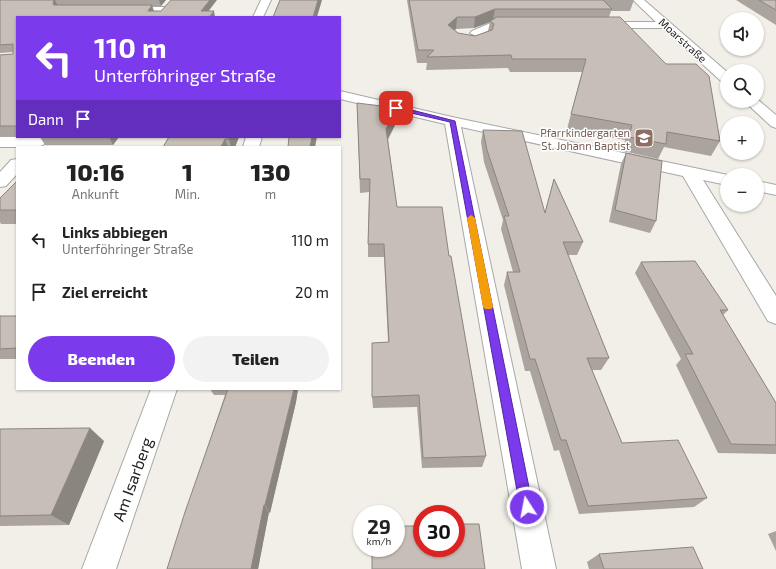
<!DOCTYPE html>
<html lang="de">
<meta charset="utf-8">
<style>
:root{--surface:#fff;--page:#f2f2f2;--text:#222;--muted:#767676;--accent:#7c3aed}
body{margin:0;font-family:"Exo 2",sans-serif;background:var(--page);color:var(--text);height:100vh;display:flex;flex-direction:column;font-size:15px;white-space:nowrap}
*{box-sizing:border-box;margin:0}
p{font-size:13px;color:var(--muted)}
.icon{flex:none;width:22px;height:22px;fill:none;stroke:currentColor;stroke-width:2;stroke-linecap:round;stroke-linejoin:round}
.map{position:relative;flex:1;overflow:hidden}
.details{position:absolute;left:16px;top:146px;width:325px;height:244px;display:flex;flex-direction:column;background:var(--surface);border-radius:0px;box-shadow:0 1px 3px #0004}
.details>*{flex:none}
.banner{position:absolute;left:16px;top:16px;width:325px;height:122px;border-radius:0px;box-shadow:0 1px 3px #0004;background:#7c3aed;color:#fff;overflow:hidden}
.buttons{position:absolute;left:720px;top:12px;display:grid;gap:8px}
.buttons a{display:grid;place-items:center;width:44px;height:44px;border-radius:50%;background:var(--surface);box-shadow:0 1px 3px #0004;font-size:20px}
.speed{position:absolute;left:353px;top:505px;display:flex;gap:8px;font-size:20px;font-weight:700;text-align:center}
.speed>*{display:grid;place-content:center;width:52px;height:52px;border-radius:50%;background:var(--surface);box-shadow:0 1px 3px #0004;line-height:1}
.speed small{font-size:10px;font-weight:400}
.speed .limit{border:6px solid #d22;background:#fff;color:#111}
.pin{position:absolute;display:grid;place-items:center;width:34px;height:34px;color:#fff;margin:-17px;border-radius:8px;box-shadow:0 2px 6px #0006}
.me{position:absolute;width:44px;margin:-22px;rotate:349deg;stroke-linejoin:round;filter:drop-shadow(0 0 3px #0008)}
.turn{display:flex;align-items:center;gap:14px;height:84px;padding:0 12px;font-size:18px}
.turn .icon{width:52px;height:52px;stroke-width:2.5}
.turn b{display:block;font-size:28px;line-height:34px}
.then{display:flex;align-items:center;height:38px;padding:0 12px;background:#0003;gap:8px;font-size:15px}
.eta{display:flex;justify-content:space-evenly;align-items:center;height:68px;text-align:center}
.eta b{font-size:24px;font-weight:800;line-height:28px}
.action{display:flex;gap:8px;margin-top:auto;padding:8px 12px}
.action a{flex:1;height:46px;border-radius:24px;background:var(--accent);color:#fff;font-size:16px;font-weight:800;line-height:46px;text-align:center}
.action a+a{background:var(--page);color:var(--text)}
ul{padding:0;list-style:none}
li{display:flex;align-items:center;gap:12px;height:52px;padding:0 12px}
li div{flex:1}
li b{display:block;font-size:15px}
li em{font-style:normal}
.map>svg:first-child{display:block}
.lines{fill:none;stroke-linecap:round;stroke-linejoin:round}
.service-casing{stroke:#a8a8a8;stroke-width:2}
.minor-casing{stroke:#a8a8a8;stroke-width:2}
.service{fill:#fff;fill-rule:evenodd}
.minor{fill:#fff;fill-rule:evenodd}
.wall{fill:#aba39d;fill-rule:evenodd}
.shaded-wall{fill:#8b8580}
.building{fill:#c7beb7;stroke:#8b8580}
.route{fill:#7c3aed;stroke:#51269a}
.slow{fill:#f59e0b}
.labels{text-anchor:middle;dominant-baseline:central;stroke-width:3;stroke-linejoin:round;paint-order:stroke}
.far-street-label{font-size:11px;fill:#212121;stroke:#fff}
.far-education-label{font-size:11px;fill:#785e54;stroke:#fff;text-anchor:end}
.near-street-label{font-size:16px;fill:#212121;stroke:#fff}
</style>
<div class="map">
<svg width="776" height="569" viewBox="0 0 776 569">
<rect width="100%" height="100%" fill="#f2efe8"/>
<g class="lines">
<defs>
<path id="service" d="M 129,7 L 165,7 L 169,9 L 165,11 L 129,11 Z"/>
<path id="minor" d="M 261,0 L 271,0 L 263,17 L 253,17 Z
M 633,0 L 644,0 L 727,72 L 727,83 L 722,82 L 663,28 L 597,28 L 592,25 L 597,22 L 656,22 Z
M 493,22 L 519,22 L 524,25 L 519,28 L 495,28 L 476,36 L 470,33 L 472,31 Z
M 340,91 L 452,117 L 728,175 L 727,185 L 703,180 L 776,296 L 776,324 L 768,321 L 683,176 L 461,127 L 556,569 L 522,569 L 445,124 L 340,99 Z
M 757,99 L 776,115 L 776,128 L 771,126 L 744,101 L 757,101 Z
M 0,137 L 37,137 L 43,139 L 45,142 L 43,145 L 37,147 L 0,147 Z
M 246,137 L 262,137 L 259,147 L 243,147 Z
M 17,159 L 17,174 L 6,186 L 0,187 L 0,172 L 11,160 Z
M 757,181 L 776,185 L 776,195 L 757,191 Z
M 151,389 L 177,389 L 116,569 L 82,569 Z"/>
</defs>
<!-- service casing -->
<use href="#service" class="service-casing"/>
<!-- minor casing -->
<use href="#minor" class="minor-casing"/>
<!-- service -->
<use href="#service" class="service"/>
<!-- minor -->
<use href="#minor" class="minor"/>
</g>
<!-- wall -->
<path class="wall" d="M 0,0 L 166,0 L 161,6 L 152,6 L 154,11 L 209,11 L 17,17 L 17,136 L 0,136 L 0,55 L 13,54 L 13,52 L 0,53 Z
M 407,0 L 634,0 L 630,11 L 611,11 L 609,17 L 720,141 L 711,156 L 664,147 L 658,159 L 623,151 L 625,140 L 567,129 L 582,72 L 510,72 L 508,68 L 426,70 L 427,63 L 417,63 ZM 490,22 L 488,31 L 475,36 L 458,33 L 454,30 L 456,29 L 474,28 Z
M 736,0 L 776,0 L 776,25 Z
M 357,103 L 397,121 L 388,140 L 397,207 L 449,256 L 486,456 L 482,467 L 422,468 L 417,407 L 373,408 L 372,397 L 388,342 L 384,257 L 368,257 L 368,244 L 369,192 L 360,193 Z
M 483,130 L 545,212 L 554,179 L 583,242 L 577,255 L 568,255 L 609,358 L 601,370 L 592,370 L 622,443 L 707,498 L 694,507 L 579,514 L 559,450 L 554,451 L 530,371 L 525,371 L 504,285 L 507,272 L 513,272 L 501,229 L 503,220 L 484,162 L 481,142 Z
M 40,137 L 119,137 L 113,145 L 45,145 Z
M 169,137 L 239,137 L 235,147 L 163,147 Z
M 626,153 L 656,221 L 650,233 L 609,222 L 621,164 Z
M 17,182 L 17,224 L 1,224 L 0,222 L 0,198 Z
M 641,262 L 728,310 L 723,315 L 776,403 L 776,454 L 718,453 L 676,365 L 681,359 L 635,273 Z
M 0,316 L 17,316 L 17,359 L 0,359 Z
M 210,389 L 298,389 L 296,402 L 270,513 L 269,512 L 258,569 L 167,569 L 225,395 L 214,395 Z
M 0,429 L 104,441 L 69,525 L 0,526 Z
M 776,531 L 776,551 L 768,534 Z
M 599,554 L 703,569 L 589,569 L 587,562 Z"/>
<!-- shaded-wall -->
<path class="shaded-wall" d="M 54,0 L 55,0 L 58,6 L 56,11 L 53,4 Z
M 159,0 L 166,0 L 161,6 Z
M 210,0 L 217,0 L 204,17 L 201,11 Z
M 318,0 L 322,0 L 317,17 L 313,17 Z
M 152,5 L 154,12 L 148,11 Z
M 495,9 L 493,20 L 490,21 L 490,22 L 474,28 L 475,17 Z
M 214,11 L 215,17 L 209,17 Z
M 457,17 L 456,29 L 446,37 L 448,25 Z
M 398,108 L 397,121 L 386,142 L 386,129 Z
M 109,137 L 119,137 L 113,145 Z
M 229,137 L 239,137 L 235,147 L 231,147 L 229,139 Z
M 312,137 L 317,137 L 315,147 L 310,147 Z
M 225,139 L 228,147 L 221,147 Z
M 294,389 L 298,389 L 296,402 L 270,513 L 265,505 Z
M 90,428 L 104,441 L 69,525 L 51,515 Z
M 264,505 L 269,512 L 258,569 L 251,569 Z"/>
<!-- building -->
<path class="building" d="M 0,0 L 54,0 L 53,4 L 54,5 L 152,5 L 148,11 L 161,11 L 171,0 L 210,0 L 201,11 L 214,11 L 209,17 L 17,17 L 17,126 L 0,126 L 0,55 L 13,54 L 13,44 L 0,45 Z
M 280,0 L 318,0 L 313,17 L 273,17 Z
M 409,0 L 603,0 L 612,9 L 495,9 L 475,17 L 457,17 L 448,25 L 458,33 L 475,36 L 492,30 L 494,24 L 490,21 L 497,17 L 620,17 L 666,64 L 696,64 L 709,76 L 720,141 L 667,132 L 666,144 L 629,137 L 632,125 L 571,114 L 586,59 L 512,59 L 511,55 L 427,57 L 434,50 L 418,50 Z
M 759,0 L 776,0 L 776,10 Z
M 357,103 L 398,108 L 386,129 L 397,207 L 442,207 L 449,256 L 451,256 L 486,456 L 423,458 L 419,395 L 372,397 L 372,343 L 389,342 L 384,244 L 368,244 L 370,179 L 360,179 Z
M 483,130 L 522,131 L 545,213 L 554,179 L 583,242 L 563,242 L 609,358 L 587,358 L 622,443 L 678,440 L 707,498 L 588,506 L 566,440 L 561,440 L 535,359 L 530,359 L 507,272 L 520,272 L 504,216 L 509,216 L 487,150 Z
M 169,137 L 229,137 L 229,139 L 225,139 L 221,147 L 163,147 Z
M 289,137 L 312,137 L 310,147 L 288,147 Z
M 626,153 L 662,161 L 656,221 L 615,210 Z
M 16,182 L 17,182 L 17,210 L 0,210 L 0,198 Z
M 695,261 L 728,310 L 720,310 L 776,403 L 776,445 L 731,444 L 685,354 L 693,354 L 641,262 Z
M 0,316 L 17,316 L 17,348 L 0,349 Z
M 228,389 L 294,389 L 265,505 L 264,505 L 251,569 L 167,569 L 185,512 Z
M 90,428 L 51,515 L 0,516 L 0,429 Z
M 456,524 L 479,524 L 485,569 L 372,569 L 372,548 L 396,548 L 396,526 L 422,526 L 422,548 L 456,548 Z
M 693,547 L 703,569 L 604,569 L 599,554 Z"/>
<!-- route -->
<path class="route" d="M 396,106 L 455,121 L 533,507 L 531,512 L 527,514 L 522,512 L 520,507 L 450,122 L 394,109 L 394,107 Z"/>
<!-- slow -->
<path class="slow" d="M 471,215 L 475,218 L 493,307 L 491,309 L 485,309 L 483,307 L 467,218 Z"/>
<!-- icons -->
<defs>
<symbol id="school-square" viewBox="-11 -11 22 22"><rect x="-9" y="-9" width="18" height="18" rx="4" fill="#8d6e63" stroke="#fff"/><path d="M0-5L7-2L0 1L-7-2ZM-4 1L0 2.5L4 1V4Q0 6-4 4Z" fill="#fff"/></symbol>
</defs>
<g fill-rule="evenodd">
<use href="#school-square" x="633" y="127" width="22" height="22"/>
</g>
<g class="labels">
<!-- far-street labels -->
<g class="far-street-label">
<text transform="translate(683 40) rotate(42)">Moarstraße</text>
</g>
<!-- far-education labels -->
<g class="far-education-label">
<text x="630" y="132">Pfarrkindergarten<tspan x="630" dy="13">St. Johann Baptist</tspan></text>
</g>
<!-- near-street labels -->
<g class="near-street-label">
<text transform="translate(132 479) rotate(-70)">Am Isarberg</text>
</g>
</g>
</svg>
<div class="buttons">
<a><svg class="icon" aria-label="sound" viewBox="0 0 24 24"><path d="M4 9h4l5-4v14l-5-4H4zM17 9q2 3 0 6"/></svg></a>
<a><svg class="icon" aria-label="search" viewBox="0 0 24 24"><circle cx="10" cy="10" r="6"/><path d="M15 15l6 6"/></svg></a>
<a>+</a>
<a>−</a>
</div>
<div class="speed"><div>29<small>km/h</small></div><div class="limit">30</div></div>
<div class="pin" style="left:396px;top:108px;background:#d93025"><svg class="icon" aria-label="arrive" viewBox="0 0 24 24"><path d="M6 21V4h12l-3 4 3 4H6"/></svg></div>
<svg class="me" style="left:527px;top:507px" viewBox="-20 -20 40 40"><circle r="17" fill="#7c3aed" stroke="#fff" stroke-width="3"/><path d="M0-11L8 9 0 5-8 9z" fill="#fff"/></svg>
<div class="banner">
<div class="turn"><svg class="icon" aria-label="left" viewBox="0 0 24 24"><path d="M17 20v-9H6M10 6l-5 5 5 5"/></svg><div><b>110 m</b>Unterföhringer Straße</div></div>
<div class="then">Dann<svg class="icon" aria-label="arrive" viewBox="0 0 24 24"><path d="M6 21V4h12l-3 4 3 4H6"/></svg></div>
</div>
<section class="details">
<div class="eta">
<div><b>10:16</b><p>Ankunft</p></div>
<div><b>1</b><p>Min.</p></div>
<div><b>130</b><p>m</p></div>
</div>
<ul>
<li><svg class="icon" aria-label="left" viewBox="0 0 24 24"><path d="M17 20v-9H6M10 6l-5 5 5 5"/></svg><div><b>Links abbiegen</b><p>Unterföhringer Straße</p></div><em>110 m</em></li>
<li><svg class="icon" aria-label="arrive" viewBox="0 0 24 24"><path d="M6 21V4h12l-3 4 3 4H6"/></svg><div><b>Ziel erreicht</b></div><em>20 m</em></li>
</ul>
<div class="action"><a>Beenden</a><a>Teilen</a></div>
</section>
</div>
